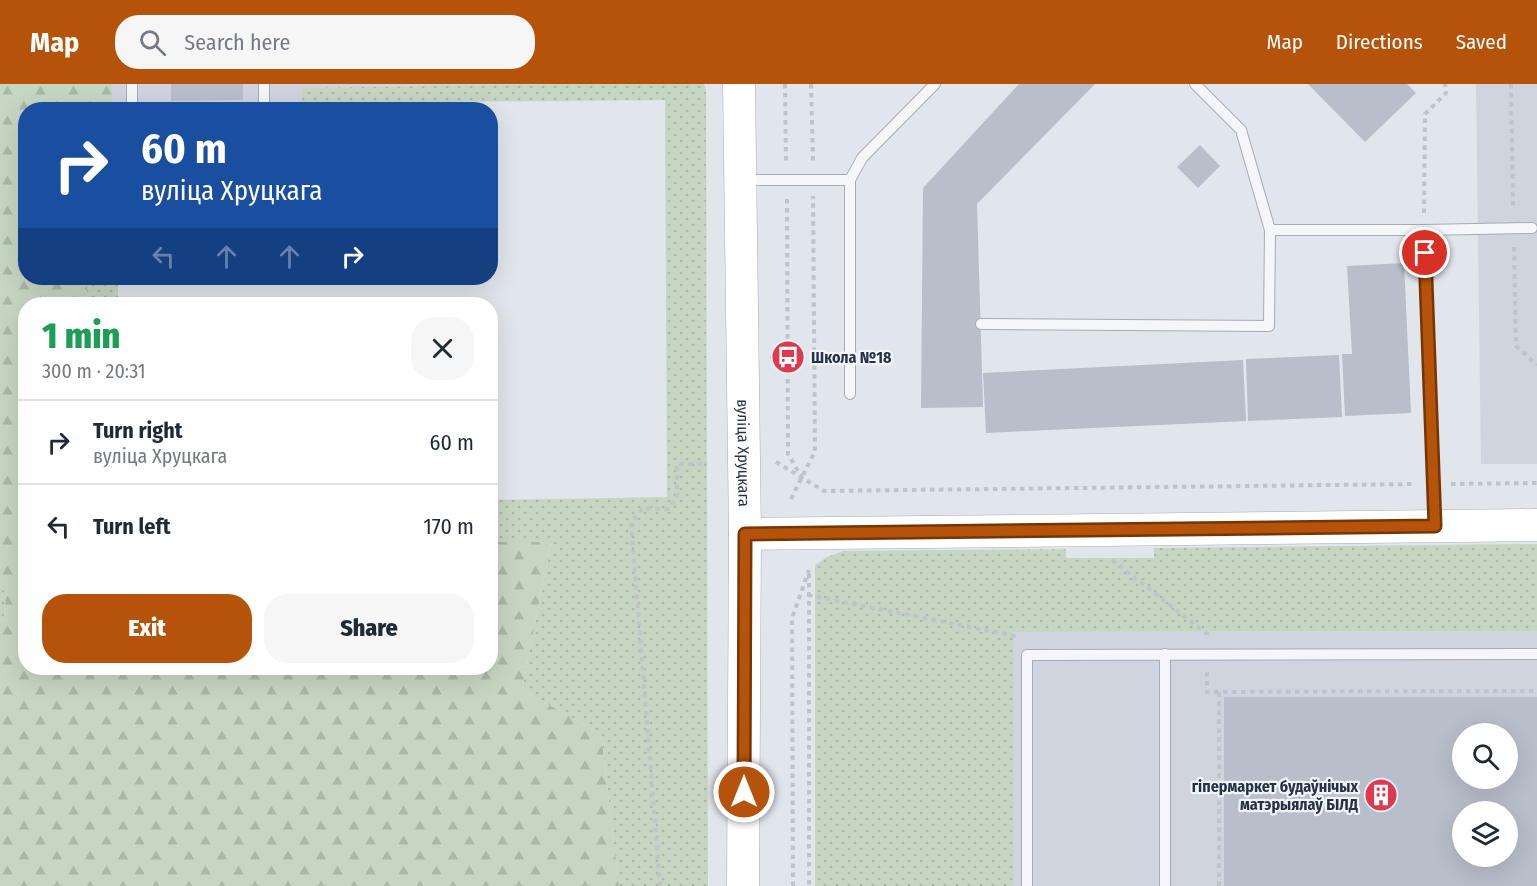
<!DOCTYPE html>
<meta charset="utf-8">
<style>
:root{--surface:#fff;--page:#f6f6f7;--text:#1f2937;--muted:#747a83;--line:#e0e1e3;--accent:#b45309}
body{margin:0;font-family:"Fira Sans Condensed",sans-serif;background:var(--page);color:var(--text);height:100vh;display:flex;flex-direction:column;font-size:22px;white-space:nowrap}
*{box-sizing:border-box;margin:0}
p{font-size:20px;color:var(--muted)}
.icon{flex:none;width:33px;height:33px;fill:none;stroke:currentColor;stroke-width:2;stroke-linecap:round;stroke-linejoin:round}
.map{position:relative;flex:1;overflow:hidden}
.details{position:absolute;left:18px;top:213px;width:480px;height:378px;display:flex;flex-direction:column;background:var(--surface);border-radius:24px;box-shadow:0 6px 24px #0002}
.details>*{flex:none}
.hud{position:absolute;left:18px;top:18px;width:480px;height:183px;border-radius:24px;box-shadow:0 6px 24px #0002;background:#1a4fa0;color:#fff;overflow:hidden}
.controls{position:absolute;left:1452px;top:639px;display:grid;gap:12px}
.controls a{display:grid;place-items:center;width:66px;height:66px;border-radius:50%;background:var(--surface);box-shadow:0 6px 24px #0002;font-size:30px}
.pin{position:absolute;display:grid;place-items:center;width:51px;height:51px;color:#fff;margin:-26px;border:3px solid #fff;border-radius:50%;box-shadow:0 2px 6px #0007}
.me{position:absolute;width:66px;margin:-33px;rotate:0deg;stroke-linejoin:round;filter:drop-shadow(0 0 4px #0008)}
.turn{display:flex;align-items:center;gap:21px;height:126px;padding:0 24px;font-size:27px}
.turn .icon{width:78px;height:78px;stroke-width:2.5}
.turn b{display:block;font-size:42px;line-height:51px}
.lanes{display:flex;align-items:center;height:57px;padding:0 24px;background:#0003;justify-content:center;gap:30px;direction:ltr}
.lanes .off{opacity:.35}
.round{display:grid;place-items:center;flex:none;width:63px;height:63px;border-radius:24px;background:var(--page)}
.summary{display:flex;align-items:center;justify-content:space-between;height:102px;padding:0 24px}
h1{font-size:36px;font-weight:800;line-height:45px;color:#1e9e55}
.button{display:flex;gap:12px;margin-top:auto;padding:12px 24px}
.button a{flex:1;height:69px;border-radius:24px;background:var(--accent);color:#fff;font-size:24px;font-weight:800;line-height:69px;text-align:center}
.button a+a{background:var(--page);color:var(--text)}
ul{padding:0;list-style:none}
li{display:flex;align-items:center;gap:18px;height:84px;padding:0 24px;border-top:2px solid var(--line)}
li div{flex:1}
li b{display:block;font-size:22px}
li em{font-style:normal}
header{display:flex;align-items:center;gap:36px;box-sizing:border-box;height:84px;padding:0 30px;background:var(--accent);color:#fff}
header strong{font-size:28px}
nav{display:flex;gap:33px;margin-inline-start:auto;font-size:21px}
.search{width:420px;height:54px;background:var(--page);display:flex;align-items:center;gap:15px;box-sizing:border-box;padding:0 21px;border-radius:24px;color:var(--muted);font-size:22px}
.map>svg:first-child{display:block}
.built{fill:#cfd4de;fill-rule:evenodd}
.grass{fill:url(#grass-dots)}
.forest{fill:url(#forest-firs)}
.building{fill:#b8beca;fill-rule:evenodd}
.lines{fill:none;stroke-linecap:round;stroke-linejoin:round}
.lane-casing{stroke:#a5acb7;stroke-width:12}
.secondary-casing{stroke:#a5acb7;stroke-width:33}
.path{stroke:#bfc3ca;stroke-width:4;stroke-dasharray:4.5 4.5;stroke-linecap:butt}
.lane{stroke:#f5f6f9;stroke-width:10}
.secondary{stroke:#fff;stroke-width:32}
.route-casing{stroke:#753606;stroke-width:15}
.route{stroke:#b45309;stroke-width:10}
.labels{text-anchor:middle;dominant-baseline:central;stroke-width:4.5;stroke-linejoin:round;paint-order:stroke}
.poi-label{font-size:16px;font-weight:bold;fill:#273246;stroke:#f1f4f9;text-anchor:start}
.street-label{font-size:16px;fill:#273246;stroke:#f1f4f9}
</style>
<header>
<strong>Map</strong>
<div class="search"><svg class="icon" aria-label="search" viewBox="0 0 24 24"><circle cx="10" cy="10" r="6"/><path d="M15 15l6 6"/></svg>Search here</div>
<nav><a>Map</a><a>Directions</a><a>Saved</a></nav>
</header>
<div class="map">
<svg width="1537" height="802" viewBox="0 0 1537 802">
<defs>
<pattern id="grass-dots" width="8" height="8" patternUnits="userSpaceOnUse" patternTransform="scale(1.5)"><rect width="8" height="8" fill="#c7d6c2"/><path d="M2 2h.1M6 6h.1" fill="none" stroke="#abb8a8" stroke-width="1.8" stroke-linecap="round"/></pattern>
<pattern id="forest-firs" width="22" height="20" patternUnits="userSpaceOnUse" patternTransform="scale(1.5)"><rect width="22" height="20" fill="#c7d6c2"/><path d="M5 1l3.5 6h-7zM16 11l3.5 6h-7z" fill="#abb8a8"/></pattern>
</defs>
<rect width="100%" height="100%" fill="#e1e5ec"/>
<!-- built -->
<path class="built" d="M 112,0 L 587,0 L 302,4 L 302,26 L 113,25 Z
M 1476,0 L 1537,0 L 1537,380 L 1481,380 Z
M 1537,547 L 1537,802 L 1013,802 L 1013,548 ZM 1462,650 L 1508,650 L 1508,694 L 1462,694 ZM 1462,728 L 1508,728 L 1508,772 L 1462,772 Z"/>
<!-- grass -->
<path class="grass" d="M 557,0 L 704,0 L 706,7 L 708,802 L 619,802 L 601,650 L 522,606 L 551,459 L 491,458 L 491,416 L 667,413 L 665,16 L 325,19 L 325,25 L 302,26 L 302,4 Z
M 87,194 L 118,194 L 118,220 L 87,220 Z
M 1537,460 L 1537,547 L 1013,548 L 1013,802 L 815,802 L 815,481 L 827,473 L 843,467 L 1066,465 L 1066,474 L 1154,474 L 1154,464 Z
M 0,501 L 6,509 L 4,535 L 0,537 Z"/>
<!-- forest -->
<path class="forest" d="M 0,0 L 112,0 L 113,25 L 26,26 L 26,194 L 87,194 L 87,220 L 26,220 L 26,584 L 490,584 L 491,458 L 551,458 L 522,606 L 601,650 L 619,802 L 0,802 L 0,537 L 4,535 L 6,509 L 0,501 Z"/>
<!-- building -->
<path class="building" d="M 171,0 L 243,0 L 243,16 L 171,17 Z
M 1019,0 L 1095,0 L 977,120 L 983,323 L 921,324 L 923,104 Z
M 1308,0 L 1407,0 L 1416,9 L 1365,58 Z
M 1200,61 L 1220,82 L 1198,104 L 1177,83 Z
M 1404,179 L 1411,329 L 1345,332 L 1342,270 L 1352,270 L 1347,182 Z
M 1339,271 L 1342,333 L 1248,337 L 1246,275 Z
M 1243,276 L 1246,337 L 986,349 L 983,289 Z
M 1224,613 L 1537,613 L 1537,802 L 1224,802 ZM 1462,650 L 1508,650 L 1508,694 L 1462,694 ZM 1462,728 L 1508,728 L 1508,772 L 1462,772 Z"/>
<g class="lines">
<defs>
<path id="lane" d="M 132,0 L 132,26
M 264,0 L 264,26
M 1195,0 L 1241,46 L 1270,146 L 1424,146 L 1435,439
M 743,96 L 850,96
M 1424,146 L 1532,144
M 981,240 L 1269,242 L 1270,146
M 850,310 L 850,96 L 862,74 L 935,0
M 1165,570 L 1165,802
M 1027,802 L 1027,571 L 1537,570"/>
<g id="secondary">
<path id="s1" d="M 739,0 L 745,450 L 743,802"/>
<path d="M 745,450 L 1537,441"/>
</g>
</defs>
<!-- lane casing -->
<use href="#lane" class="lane-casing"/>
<!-- secondary casing -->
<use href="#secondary" class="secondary-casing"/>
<!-- path -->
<path class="path" d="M 785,0 L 786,78
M 811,0 L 813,78
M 1511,0 L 1513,125
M 787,115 L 788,370 L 801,392
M 1424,129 L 1425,30 L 1446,9 L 1445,0
M 1514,163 L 1516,262 L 1537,281
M 770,273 L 788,273
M 776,378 L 824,407 L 1416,400
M 1451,400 L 1537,399
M 791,415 L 815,367 L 813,112
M 1112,476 L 1207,550 L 1207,553
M 809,490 L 809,802
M 808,511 L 1020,553
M 1207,588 L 1207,608 L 1537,607
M 660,802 L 631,438 L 643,424 L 668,425 L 677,414 L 677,380 L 707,380
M 793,802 L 792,534 L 809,486
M 1219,802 L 1219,608"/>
<!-- lane -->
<use href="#lane" class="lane"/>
<!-- secondary -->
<use href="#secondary" class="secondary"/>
</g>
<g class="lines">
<defs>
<path id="route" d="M 744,708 L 745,450 L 1435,442 L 1425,169"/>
</defs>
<!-- route casing -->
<use href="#route" class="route-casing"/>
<!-- route -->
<use href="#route" class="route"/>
</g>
<!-- icons -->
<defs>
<symbol id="bus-disc" viewBox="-11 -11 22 22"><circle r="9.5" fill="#de3951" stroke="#f1f4f9"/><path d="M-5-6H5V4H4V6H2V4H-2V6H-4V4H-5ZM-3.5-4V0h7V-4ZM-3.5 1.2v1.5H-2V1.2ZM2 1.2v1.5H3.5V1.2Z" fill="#fff"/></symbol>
<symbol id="building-disc" viewBox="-11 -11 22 22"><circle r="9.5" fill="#de3951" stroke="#f1f4f9"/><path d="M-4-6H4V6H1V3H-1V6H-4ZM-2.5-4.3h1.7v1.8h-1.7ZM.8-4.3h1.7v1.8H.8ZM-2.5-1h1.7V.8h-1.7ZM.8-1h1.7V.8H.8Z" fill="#fff"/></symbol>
</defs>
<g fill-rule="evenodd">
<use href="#bus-disc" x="769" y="254" width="38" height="38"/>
<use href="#building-disc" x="1362" y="692" width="38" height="38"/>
</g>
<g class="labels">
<!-- poi labels -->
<g class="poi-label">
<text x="811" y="273">Школа №18</text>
<text x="1358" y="702" text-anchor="end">гіпермаркет будаўнічых<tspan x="1358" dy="18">матэрыялаў БІЛД</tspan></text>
</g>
<!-- street labels -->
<g class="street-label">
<text stroke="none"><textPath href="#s1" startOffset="369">вуліца Хруцкага</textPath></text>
</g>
</g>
</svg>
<div class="controls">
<a><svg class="icon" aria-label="search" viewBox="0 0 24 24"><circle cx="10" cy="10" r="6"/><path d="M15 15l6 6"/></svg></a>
<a><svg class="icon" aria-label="layers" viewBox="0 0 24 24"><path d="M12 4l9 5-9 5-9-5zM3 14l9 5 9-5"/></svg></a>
</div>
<div class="pin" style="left:1425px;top:169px;background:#d93025"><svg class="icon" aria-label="arrive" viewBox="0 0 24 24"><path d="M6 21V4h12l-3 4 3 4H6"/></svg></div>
<svg class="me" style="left:744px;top:708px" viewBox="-20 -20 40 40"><circle r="17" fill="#b45309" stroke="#fff" stroke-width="3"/><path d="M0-11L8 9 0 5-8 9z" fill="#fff"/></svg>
<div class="hud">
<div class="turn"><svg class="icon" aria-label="right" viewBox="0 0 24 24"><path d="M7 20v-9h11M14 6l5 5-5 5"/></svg><div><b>60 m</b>вуліца Хруцкага</div></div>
<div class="lanes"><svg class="icon off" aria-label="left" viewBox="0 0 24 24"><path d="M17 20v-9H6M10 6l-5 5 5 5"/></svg><svg class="icon off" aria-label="ahead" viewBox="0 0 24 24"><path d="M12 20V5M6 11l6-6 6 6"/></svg><svg class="icon off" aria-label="ahead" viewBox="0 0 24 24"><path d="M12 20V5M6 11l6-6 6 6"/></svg><svg class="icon" aria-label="right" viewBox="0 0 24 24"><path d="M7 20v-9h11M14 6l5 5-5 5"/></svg></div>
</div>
<section class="details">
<div class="summary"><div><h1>1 min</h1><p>300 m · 20:31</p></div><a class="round"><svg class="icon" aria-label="close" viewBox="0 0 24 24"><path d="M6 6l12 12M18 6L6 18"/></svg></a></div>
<ul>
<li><svg class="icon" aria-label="right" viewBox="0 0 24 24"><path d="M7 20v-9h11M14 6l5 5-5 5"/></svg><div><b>Turn right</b><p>вуліца Хруцкага</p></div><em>60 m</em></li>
<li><svg class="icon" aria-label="left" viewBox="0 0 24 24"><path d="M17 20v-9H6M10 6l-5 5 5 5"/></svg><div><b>Turn left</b></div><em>170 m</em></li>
</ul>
<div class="button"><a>Exit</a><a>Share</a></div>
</section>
</div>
